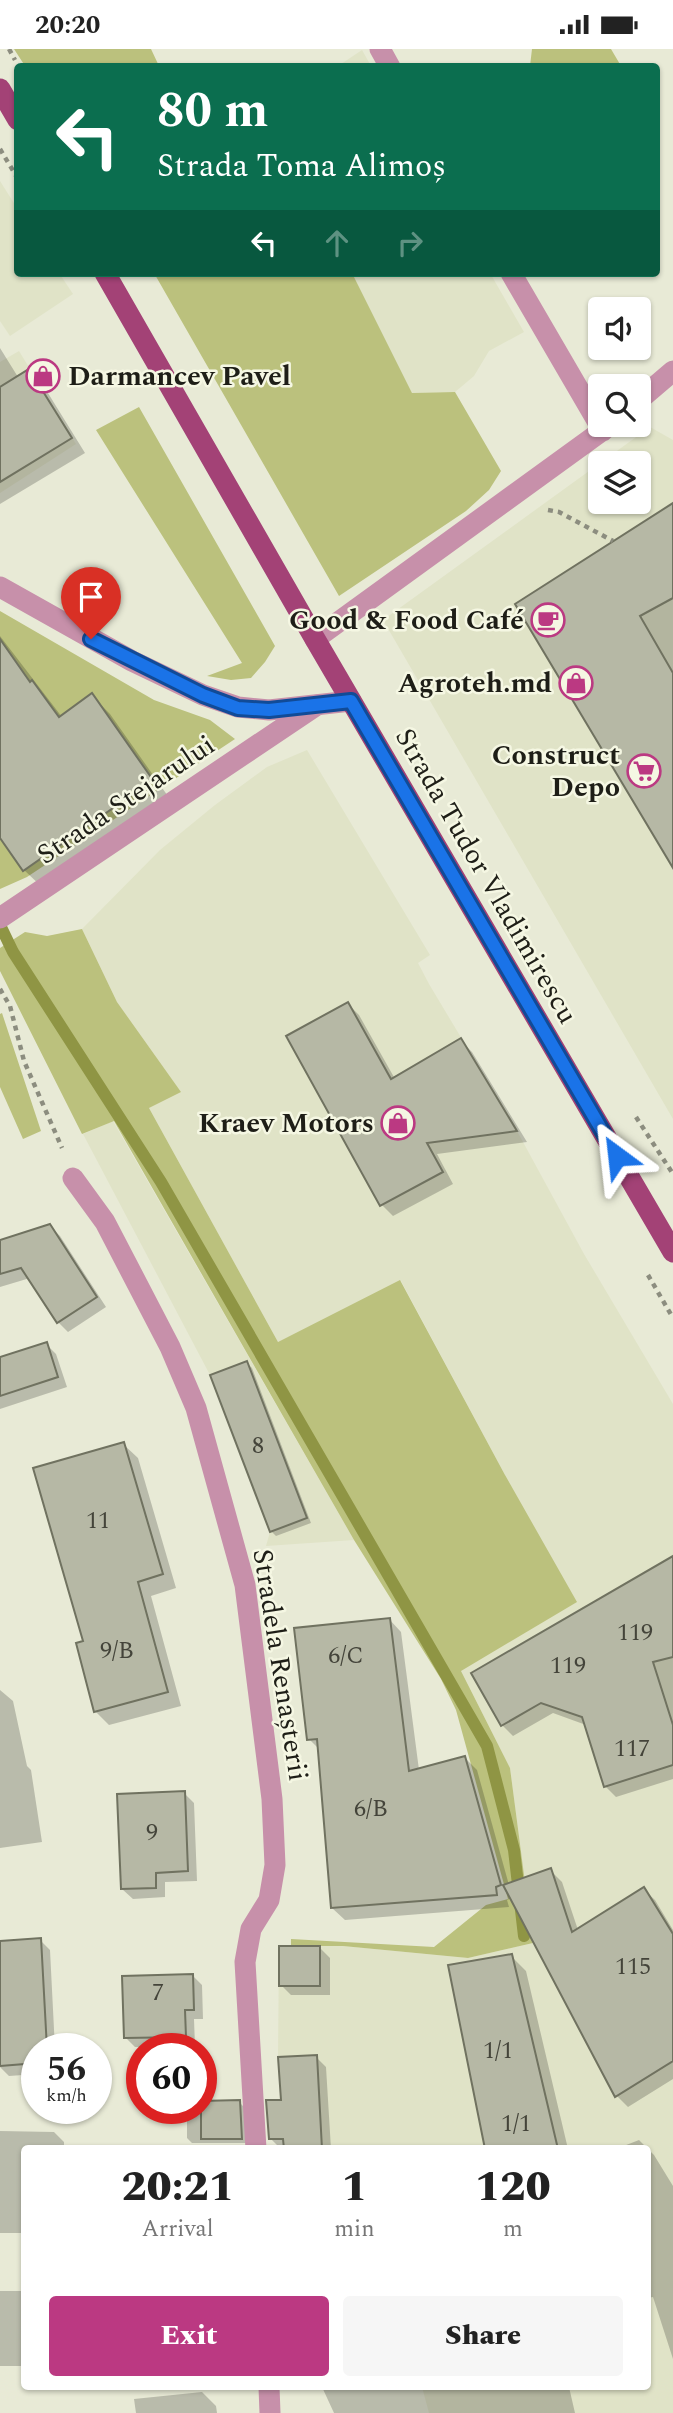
<!DOCTYPE html>
<meta charset="utf-8">
<style>
:root{--surface:#fff;--page:#f6f6f6;--text:#222;--muted:#767676;--accent:#bb3982}
body{margin:0;font-family:Spectral,serif;background:var(--page);color:var(--text);height:100vh;display:flex;flex-direction:column;font-size:26px;white-space:nowrap}
*{box-sizing:border-box;margin:0}
p{font-size:23px;color:var(--muted)}
.icon{flex:none;width:38px;height:38px;fill:none;stroke:currentColor;stroke-width:2;stroke-linecap:round;stroke-linejoin:round}
.map{position:relative;flex:1;overflow:hidden}
.details{position:absolute;left:21px;top:2096px;width:630px;height:245px;display:flex;flex-direction:column;background:var(--surface);border-radius:7px;box-shadow:0 2px 5px #0004}
.details>*{flex:none}
.hud{position:absolute;left:14px;top:14px;width:646px;height:214px;border-radius:7px;box-shadow:0 2px 5px #0004;background:#0b6e4f;color:#fff;overflow:hidden}
.fabs{position:absolute;left:588px;top:248px;display:grid;gap:14px}
.fabs a{display:grid;place-items:center;width:63px;height:63px;border-radius:7px;background:var(--surface);box-shadow:0 2px 5px #0004;font-size:35px}
.speed{position:absolute;left:21px;top:1984px;display:flex;gap:14px;font-size:35px;font-weight:700;text-align:center}
.speed>*{display:grid;place-content:center;width:91px;height:91px;border-radius:50%;background:var(--surface);box-shadow:0 2px 5px #0004;line-height:1}
.speed small{font-size:18px;font-weight:400}
.speed .limit{border:10px solid #d22;background:#fff;color:#111}
.pin{position:absolute;display:grid;place-items:center;width:60px;height:60px;color:#fff;margin:-72px -30px;border-radius:50% 50% 50% 0;rotate:-45deg;box-shadow:0 0 7px #0007}
.pin .icon{rotate:45deg}
.me{position:absolute;width:77px;margin:-38px;rotate:330deg;stroke-linejoin:round;filter:drop-shadow(0 0 5px #0008)}
.turn{display:flex;align-items:center;gap:24px;height:147px;padding:0 28px;font-size:32px}
.turn .icon{width:91px;height:91px;stroke-width:2.5}
.turn b{display:block;font-size:49px;line-height:60px}
.lanes{display:flex;align-items:center;height:66px;padding:0 28px;background:#0003;justify-content:center;gap:35px;direction:ltr}
.lanes .off{opacity:.35}
.eta{display:flex;justify-content:space-evenly;align-items:center;height:119px;text-align:center}
.eta b{font-size:42px;font-weight:800;line-height:49px}
.action{display:flex;gap:14px;margin-top:auto;padding:14px 28px}
.action a{flex:1;height:80px;border-radius:7px;background:var(--accent);color:#fff;font-size:28px;font-weight:800;line-height:80px;text-align:center}
.action a+a{background:var(--page);color:var(--text)}
.status{display:flex;justify-content:space-between;align-items:center;height:49px;padding:0 35px;background:var(--surface);direction:ltr}
.status svg{height:19px;fill:currentColor}
.map>svg:first-child{display:block}
.built{fill:#e0e3c7;fill-rule:evenodd}
.green{fill:#bbc17d}
.shadow{fill:#0003}
.lines{fill:none;stroke-linecap:round;stroke-linejoin:round}
.stream{stroke:#8f9544;stroke-width:12}
.building{fill:#b6b8a5;stroke:#707260;stroke-width:2}
.path{stroke:#8c8d7f;stroke-width:4.5;stroke-dasharray:5 5;stroke-linecap:butt}
.lane{stroke:#c790aa;stroke-width:21}
.street{stroke:#c790aa;stroke-width:21}
.primary{stroke:#a34276;stroke-width:21}
.route-casing{stroke:#114b97;stroke-width:18}
.route{stroke:#1a73e8;stroke-width:12}
.labels{text-anchor:middle;dominant-baseline:central;stroke-width:5;stroke-linejoin:round;paint-order:stroke}
.number-label{font-size:24px;fill:#44443a}
.poi-label{font-size:28px;font-weight:bold;fill:#1e1e17;stroke:#f5f7e3;text-anchor:end}
.street-label{font-size:28px;fill:#1e1e17;stroke:#f5f7e3}
</style>
<div class="status"><b>20:20</b><svg viewBox="0 0 49 12"><path d="M0 12V9h3v3zM5 12V6h3v6zM10 12V3h3v9zM15 12V0h3v12zM26 1h20v11H26zM47 4h2v5h-2z"/></svg></div>
<div class="map">
<svg width="673" height="2364" viewBox="0 0 673 2364">
<rect width="100%" height="100%" fill="#e8ead6"/>
<!-- built -->
<path class="built" d="M 362,1 L 371,17 L 338,17 Z
M 0,132 L 17,159 L 18,224 L 59,224 L 73,245 L 10,287 L 0,272 Z
M 352,224 L 490,224 L 524,283 L 489,302 L 474,327 L 455,343 L 412,344 Z
M 19,302 L 76,395 L 0,444 L 0,313 Z
M 650,378 L 673,391 L 673,1070 L 383,571 ZM 600,415 L 639,415 L 639,453 L 600,453 Z
M 307,701 L 430,906 L 418,914 L 429,935 L 517,1082 L 584,1205 L 673,1355 L 673,2364 L 429,2364 L 422,2338 L 648,2338 L 648,2100 L 284,2100 L 278,2008 L 279,1897 L 343,1897 L 468,1909 L 533,1894 L 510,1719 L 461,1622 L 505,1426 L 401,1232 L 278,1293 L 149,1059 L 180,1042 L 117,953 L 82,880 L 160,801 L 215,756 L 267,718 Z
M 113,1072 L 354,1491 L 266,1497 L 270,1483 L 210,1326 L 83,1085 Z"/>
<!-- green -->
<path class="green" d="M 14,0 L 151,0 L 159,17 L 25,17 Z
M 532,0 L 611,0 L 621,17 L 530,17 Z
M 154,224 L 352,224 L 412,344 L 455,343 L 501,422 L 489,441 L 466,462 L 339,547 Z
M 139,358 L 275,597 L 265,613 L 251,629 L 231,631 L 207,627 L 242,614 L 96,381 Z
M 0,562 L 154,651 L 210,671 L 235,690 L 27,828 L 0,840 Z
M 82,880 L 117,953 L 181,1043 L 149,1059 L 278,1293 L 400,1231 L 505,1426 L 577,1553 L 461,1622 L 510,1719 L 533,1894 L 468,1909 L 343,1897 L 291,1897 L 291,1890 L 434,1898 L 486,1856 L 508,1850 L 456,1661 L 441,1630 L 354,1491 L 114,1072 L 82,1085 L 0,922 L 0,899 L 25,883 L 47,887 Z
M 2,964 L 41,1082 L 23,1090 L 0,1038 L 0,965 Z"/>
<!-- shadow -->
<path class="shadow" d="M 0,299 L 18,328 L 29,322 L 43,336 L 85,404 L 0,455 Z
M 673,456 L 673,816 L 517,556 Z
M 0,587 L 62,668 L 92,647 L 110,665 L 170,750 L 43,839 L 24,821 L 0,786 Z
M 348,955 L 359,966 L 395,1030 L 460,991 L 472,1003 L 527,1093 L 437,1105 L 453,1135 L 393,1167 L 382,1156 Z
M 50,1177 L 60,1187 L 106,1258 L 68,1283 L 58,1273 L 30,1229 L 0,1238 L 0,1192 Z
M 46,1295 L 56,1305 L 67,1338 L 0,1360 L 0,1310 Z
M 247,1314 L 252,1319 L 311,1474 L 276,1487 L 271,1482 Z
M 123,1395 L 138,1409 L 176,1539 L 151,1547 L 181,1657 L 109,1676 L 95,1662 L 85,1593 Z
M 673,1509 L 673,1730 L 616,1748 L 605,1737 L 586,1676 L 553,1664 L 513,1687 L 502,1676 Z
M 389,1570 L 401,1583 L 419,1721 L 465,1709 L 477,1721 L 509,1836 L 550,1821 L 562,1833 L 578,1881 L 643,1840 L 655,1851 L 673,1881 L 673,2030 L 628,2058 L 617,2047 L 512,1849 L 507,1851 L 509,1858 L 345,1871 L 332,1859 L 320,1701 L 309,1690 Z
M 0,1641 L 13,1652 L 27,1717 L 31,1721 L 42,1793 L 0,1799 Z
M 184,1744 L 194,1754 L 197,1832 L 165,1833 L 165,1848 L 133,1850 L 122,1840 Z
M 40,1891 L 50,1901 L 55,2000 L 37,2000 L 37,2025 L 9,2027 L 0,2018 L 0,1894 Z
M 320,1899 L 330,1909 L 330,1946 L 291,1946 L 281,1936 Z
M 511,1907 L 526,1922 L 568,2100 L 488,2100 Z
M 192,1926 L 202,1936 L 203,1970 L 194,1970 L 195,1997 L 135,1998 L 125,1988 Z
M 316,2008 L 326,2018 L 331,2100 L 280,2099 L 270,2089 L 283,2052 Z
M 239,2053 L 244,2058 L 246,2094 L 192,2094 L 187,2089 L 187,2060 L 201,2060 Z
M 0,2082 L 54,2083 L 64,2093 L 64,2100 L 24,2100 L 24,2184 L 0,2184 Z
M 639,2091 L 654,2106 L 673,2137 L 673,2310 L 653,2248 L 648,2249 L 648,2100 L 616,2100 Z
M 0,2242 L 24,2242 L 24,2317 L 0,2317 Z
M 322,2338 L 569,2338 L 575,2364 L 334,2364 Z
M 202,2343 L 216,2357 L 217,2364 L 136,2364 L 134,2350 Z"/>
<g class="lines">
<!-- stream -->
<path class="stream" d="M 0,876 L 13,903 L 161,1133 L 487,1697 L 514,1801 L 524,1887"/>
</g>
<!-- building -->
<path class="building" d="M 29,320 L 72,389 L 0,433 L 0,338 Z
M 673,454 L 673,549 L 640,567 L 673,624 L 673,819 L 515,555 Z
M 0,590 L 30,633 L 32,631 L 59,668 L 92,644 L 153,731 L 23,822 L 0,789 Z
M 348,953 L 391,1030 L 461,989 L 517,1082 L 427,1094 L 443,1123 L 380,1157 L 286,987 Z
M 50,1175 L 97,1248 L 57,1274 L 21,1219 L 0,1225 L 0,1191 Z
M 47,1293 L 58,1328 L 0,1347 L 0,1308 Z
M 247,1312 L 307,1469 L 270,1483 L 210,1326 Z
M 124,1393 L 163,1525 L 138,1533 L 168,1643 L 94,1663 L 76,1594 L 83,1592 L 33,1419 Z
M 673,1507 L 673,1608 L 653,1613 L 673,1676 L 673,1716 L 604,1738 L 582,1668 L 541,1654 L 501,1677 L 471,1624 Z
M 390,1569 L 409,1722 L 465,1707 L 501,1836 L 496,1838 L 497,1846 L 331,1859 L 317,1690 L 307,1691 L 294,1579 Z
M 185,1742 L 188,1822 L 156,1824 L 156,1839 L 121,1840 L 117,1745 Z
M 551,1819 L 572,1883 L 644,1838 L 673,1885 L 673,2012 L 615,2048 L 503,1836 Z
M 41,1889 L 47,2000 L 37,2000 L 37,2014 L 0,2017 L 0,1892 Z
M 279,1897 L 320,1897 L 320,1937 L 279,1937 Z
M 512,1905 L 558,2100 L 485,2100 L 448,1916 Z
M 193,1925 L 194,1961 L 185,1961 L 186,1988 L 124,1989 L 122,1927 Z
M 317,2006 L 322,2100 L 284,2100 L 283,2090 L 269,2090 L 266,2051 L 281,2051 L 278,2008 Z
M 240,2051 L 242,2090 L 201,2090 L 201,2052 Z"/>
<g class="lines">
<!-- path -->
<path class="path" d="M 9,0 L 15,11
M 0,100 L 18,130
M 548,461 L 559,463 L 613,492
M 0,940 L 10,957 L 24,1012 L 62,1099
M 636,1068 L 673,1125
M 648,1226 L 673,1269"/>
<!-- lane -->
<path class="lane" d="M 0,869 L 317,656"/>
<!-- street -->
<path class="street" d="M 380,0 L 390,18
M 511,224 L 603,382
M 639,351 L 673,322
M 0,538 L 132,612 L 203,646 L 238,658 L 269,661 L 351,652
M 315,590 L 610,376
M 73,1129 L 105,1173 L 170,1298 L 196,1359 L 245,1536 L 272,1750 L 275,1816 L 269,1851 L 251,1880 L 245,1913 L 256,2100
M 269,2338 L 270,2364"/>
<!-- primary -->
<path class="primary" d="M 0,40 L 18,71
M 105,224 L 315,590 L 673,1203"/>
</g>
<g class="lines">
<defs>
<path id="route" d="M 91,590 L 203,646 L 238,659 L 269,661 L 351,652 L 617,1107"/>
</defs>
<!-- route casing -->
<use href="#route" class="route-casing"/>
<!-- route -->
<use href="#route" class="route"/>
</g>
<!-- icons -->
<defs>
<symbol id="shop-ring" viewBox="-11 -11 22 22"><circle r="9.5" fill="#f5f7e3" stroke="#bb3982" stroke-width="1.5"/><path d="M-5-2.5h2.3a2.7 3.5 0 0 1 5.4 0H5L5.5 6h-11ZM-1.5-2.5h3a1.5 2.3 0 0 0-3 0Z" fill="#bb3982"/></symbol>
<symbol id="cafe-ring" viewBox="-11 -11 22 22"><circle r="9.5" fill="#f5f7e3" stroke="#bb3982" stroke-width="1.5"/><path d="M-5.5-4.5H6V0H3Q3 3.5 0 3.5H-2.5Q-5.5 3.5-5.5 0ZM3-3.2v2h1.7v-2ZM-6 4.5H4V6H-6Z" fill="#bb3982"/></symbol>
<symbol id="supermarket-ring" viewBox="-11 -11 22 22"><circle r="9.5" fill="#f5f7e3" stroke="#bb3982" stroke-width="1.5"/><path d="M-6-5.5h2.5l.6 2H6L4.5 2H-2.5L-4.4-4H-6ZM-1.5 3.2a1.3 1.3 0 1 0 .1 0ZM3 3.2a1.3 1.3 0 1 0 .1 0Z" fill="#bb3982"/></symbol>
</defs>
<g fill-rule="evenodd">
<use href="#shop-ring" x="24" y="308" width="38" height="38"/>
<use href="#cafe-ring" x="529" y="552" width="38" height="38"/>
<use href="#shop-ring" x="557" y="615" width="38" height="38"/>
<use href="#supermarket-ring" x="625" y="703" width="38" height="38"/>
<use href="#shop-ring" x="379" y="1055" width="38" height="38"/>
</g>
<g class="labels">
<!-- number labels -->
<g class="number-label">
<text x="258" y="1397">8</text>
<text x="98" y="1472">11</text>
<text x="635" y="1584">119</text>
<text x="117" y="1602">9/B</text>
<text x="346" y="1607">6/C</text>
<text x="568" y="1617">119</text>
<text x="632" y="1700">117</text>
<text x="371" y="1760">6/B</text>
<text x="152" y="1784">9</text>
<text x="633" y="1918">115</text>
<text x="158" y="1944">7</text>
<text x="498" y="2002">1/1</text>
<text x="516" y="2075">1/1</text>
</g>
<!-- poi labels -->
<g class="poi-label">
<text x="68" y="327" text-anchor="start">Darmancev Pavel</text>
<text x="524" y="571">Good &amp; Food Café</text>
<text x="552" y="634">Agroteh.md</text>
<text x="620" y="706">Construct<tspan x="620" dy="32">Depo</tspan></text>
<text x="374" y="1074">Kraev Motors</text>
</g>
<!-- street labels -->
<g class="street-label">
<text transform="translate(126 751) rotate(-34)">Strada Stejarului</text>
<text transform="translate(486 827) rotate(60)">Strada Tudor Vladimirescu</text>
<text transform="translate(280 1616) rotate(81)">Stradela Renașterii</text>
</g>
</g>
</svg>
<div class="fabs">
<a><svg class="icon" aria-label="sound" viewBox="0 0 24 24"><path d="M4 9h4l5-4v14l-5-4H4zM17 9q2 3 0 6"/></svg></a>
<a><svg class="icon" aria-label="search" viewBox="0 0 24 24"><circle cx="10" cy="10" r="6"/><path d="M15 15l6 6"/></svg></a>
<a><svg class="icon" aria-label="layers" viewBox="0 0 24 24"><path d="M12 4l9 5-9 5-9-5zM3 14l9 5 9-5"/></svg></a>
</div>
<div class="speed"><div>56<small>km/h</small></div><div class="limit">60</div></div>
<div class="pin" style="left:91px;top:590px;background:#d93025"><svg class="icon" aria-label="arrive" viewBox="0 0 24 24"><path d="M6 21V4h12l-3 4 3 4H6"/></svg></div>
<svg class="me" style="left:617px;top:1107px" viewBox="-20 -20 40 40"><path d="M0-17L14 15 0 8-14 15z" fill="#1a73e8" stroke="#fff" stroke-width="4"/></svg>
<div class="hud">
<div class="turn"><svg class="icon" aria-label="left" viewBox="0 0 24 24"><path d="M17 20v-9H6M10 6l-5 5 5 5"/></svg><div><b>80 m</b>Strada Toma Alimoș</div></div>
<div class="lanes"><svg class="icon" aria-label="left" viewBox="0 0 24 24"><path d="M17 20v-9H6M10 6l-5 5 5 5"/></svg><svg class="icon off" aria-label="ahead" viewBox="0 0 24 24"><path d="M12 20V5M6 11l6-6 6 6"/></svg><svg class="icon off" aria-label="right" viewBox="0 0 24 24"><path d="M7 20v-9h11M14 6l5 5-5 5"/></svg></div>
</div>
<section class="details">
<div class="eta">
<div><b>20:21</b><p>Arrival</p></div>
<div><b>1</b><p>min</p></div>
<div><b>120</b><p>m</p></div>
</div>
<div class="action"><a>Exit</a><a>Share</a></div>
</section>
</div>
